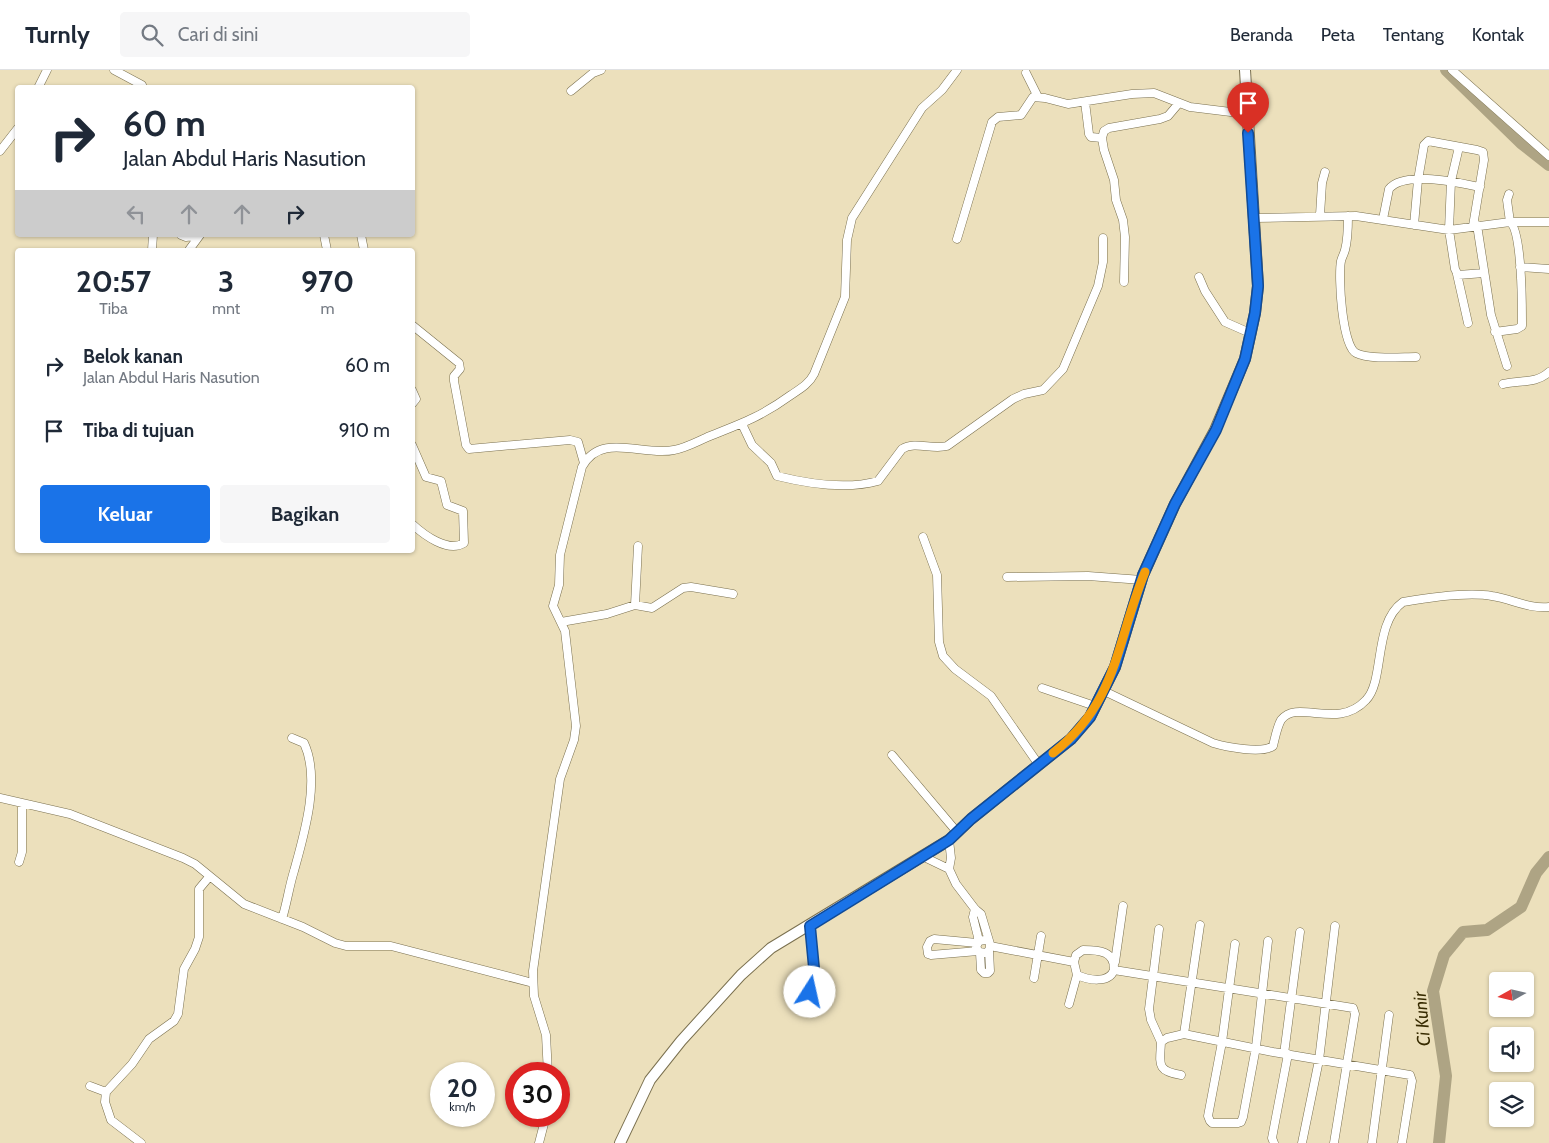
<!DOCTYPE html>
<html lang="id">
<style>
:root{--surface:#fff;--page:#f6f6f7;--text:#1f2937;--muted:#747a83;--line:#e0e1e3;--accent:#1a73e8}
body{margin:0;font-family:Cabin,sans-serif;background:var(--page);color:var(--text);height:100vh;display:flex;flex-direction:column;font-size:19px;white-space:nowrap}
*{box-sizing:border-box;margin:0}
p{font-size:16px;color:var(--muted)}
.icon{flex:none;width:28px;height:28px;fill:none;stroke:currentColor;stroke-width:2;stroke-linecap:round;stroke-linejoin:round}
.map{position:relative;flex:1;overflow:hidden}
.panel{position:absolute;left:15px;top:178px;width:400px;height:305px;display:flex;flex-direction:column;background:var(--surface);border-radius:5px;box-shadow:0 1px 4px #0004}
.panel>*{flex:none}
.banner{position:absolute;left:15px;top:15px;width:400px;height:152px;border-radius:5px;box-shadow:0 1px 4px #0004;background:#fff;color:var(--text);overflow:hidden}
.needle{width:32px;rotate:262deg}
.fabs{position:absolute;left:1489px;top:902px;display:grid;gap:10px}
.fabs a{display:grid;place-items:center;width:45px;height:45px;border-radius:5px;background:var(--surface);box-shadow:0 1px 4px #0004;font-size:25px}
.speed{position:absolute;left:430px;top:992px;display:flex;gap:10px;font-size:25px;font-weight:700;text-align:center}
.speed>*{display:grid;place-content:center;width:65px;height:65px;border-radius:50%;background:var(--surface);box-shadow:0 1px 4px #0004;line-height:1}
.speed small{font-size:12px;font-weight:400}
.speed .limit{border:8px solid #d22;background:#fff;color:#111}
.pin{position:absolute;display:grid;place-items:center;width:42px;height:42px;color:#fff;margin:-51px -21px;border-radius:50% 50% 50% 0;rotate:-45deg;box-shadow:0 0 5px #0007}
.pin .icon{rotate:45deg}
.me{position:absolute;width:55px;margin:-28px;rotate:10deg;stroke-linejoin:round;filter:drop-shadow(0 0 4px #0008)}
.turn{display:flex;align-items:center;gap:18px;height:105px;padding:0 25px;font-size:22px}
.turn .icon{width:65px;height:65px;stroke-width:2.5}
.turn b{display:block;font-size:35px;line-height:42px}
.lanes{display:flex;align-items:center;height:48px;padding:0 25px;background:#0003;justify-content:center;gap:25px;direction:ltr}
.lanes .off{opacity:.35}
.eta{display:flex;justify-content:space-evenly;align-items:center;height:85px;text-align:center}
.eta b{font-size:30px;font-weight:700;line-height:35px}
.button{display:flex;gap:10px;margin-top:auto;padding:10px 25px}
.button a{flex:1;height:58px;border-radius:5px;background:var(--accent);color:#fff;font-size:20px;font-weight:700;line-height:58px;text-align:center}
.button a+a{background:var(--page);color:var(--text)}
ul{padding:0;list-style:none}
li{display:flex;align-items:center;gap:15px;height:65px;padding:0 25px}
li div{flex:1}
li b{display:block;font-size:19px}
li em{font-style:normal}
header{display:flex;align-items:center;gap:30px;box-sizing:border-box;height:70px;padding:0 25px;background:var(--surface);border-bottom:1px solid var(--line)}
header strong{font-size:24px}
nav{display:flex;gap:28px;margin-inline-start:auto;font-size:18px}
.search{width:350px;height:45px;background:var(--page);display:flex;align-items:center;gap:12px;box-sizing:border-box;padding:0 18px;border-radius:5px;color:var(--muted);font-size:19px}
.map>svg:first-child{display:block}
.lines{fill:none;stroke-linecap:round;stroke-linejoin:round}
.river{stroke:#aea484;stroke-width:12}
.minor-casing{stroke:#7a704f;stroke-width:9}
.major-casing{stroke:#7a704f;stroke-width:12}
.minor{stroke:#fff;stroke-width:8}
.major{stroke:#fff;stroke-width:10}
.route-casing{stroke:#114b97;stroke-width:12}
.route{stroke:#1a73e8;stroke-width:9}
.slow{stroke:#f59e0b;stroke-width:9}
.labels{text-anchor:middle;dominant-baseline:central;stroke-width:4;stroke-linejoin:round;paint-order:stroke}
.water-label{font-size:18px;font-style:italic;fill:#372b00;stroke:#ece0bc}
</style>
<header>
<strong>Turnly</strong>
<div class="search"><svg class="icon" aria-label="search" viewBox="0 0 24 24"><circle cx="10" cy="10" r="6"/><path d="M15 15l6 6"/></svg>Cari di sini</div>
<nav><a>Beranda</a><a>Peta</a><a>Tentang</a><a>Kontak</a></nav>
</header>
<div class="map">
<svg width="1549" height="1073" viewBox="0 0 1549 1073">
<rect width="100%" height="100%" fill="#ece0bc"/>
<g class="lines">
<!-- river -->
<path class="river" d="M 1446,0 L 1521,73 L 1549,95
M 1439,1073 L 1446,1006 L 1433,921 L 1444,885 L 1463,862 L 1487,860 L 1521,837 L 1536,803 L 1549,787"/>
<defs>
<path id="minor" d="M 114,0 L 142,15 L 143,18
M 1452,0 L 1549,86
M 1026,3 L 1038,27
M 38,18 L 47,0
M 571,21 L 593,3 L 601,0
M 1085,32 L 1089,64 L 1091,67 L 1102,68 L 1104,80 L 1114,110 L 1116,130 L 1123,150 L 1125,167 L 1124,212
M 1102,68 L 1104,61 L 1109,58 L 1160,49 L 1168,46 L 1179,33
M 1459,77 L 1451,111 L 1449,160 L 1455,199 L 1458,205 L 1484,203
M 0,81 L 18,58
M 1509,124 L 1507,130 L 1510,152
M 1320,145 L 1322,113 L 1325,102
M 1348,146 C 1348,157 1348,169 1345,180 C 1344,184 1342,187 1341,191 C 1338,206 1342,276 1356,283 C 1369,290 1401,287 1416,287
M 1254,148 L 1356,146 L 1449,160 L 1510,152 C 1522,161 1522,235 1522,252 L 1522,256 L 1517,259 L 1495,262
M 1383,149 L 1389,119 C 1404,100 1459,113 1480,117
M 1510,152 L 1549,152
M 1414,155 L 1418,110 L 1424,75 L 1428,71 L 1477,80 L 1483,82 L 1484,90 L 1473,156
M 1477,155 L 1491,245 L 1507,296
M 181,165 L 186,167 L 199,165
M 324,165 L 327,180
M 361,165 L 364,180
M 957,169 L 992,52 L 998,47 L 1021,45 L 1033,27 L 1045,28 L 1068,34 L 1132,24 L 1154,23 L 1190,37 L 1247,44
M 152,180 L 153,165
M 189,180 L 200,165
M 1520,197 L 1549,199
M 1457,204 L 1468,253
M 1199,207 L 1205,221 L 1225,252 L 1250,263
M 412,255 L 459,293 L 460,299 L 454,306 L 454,311 L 466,375 L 469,379 L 570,370 L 578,372 L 584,393
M 1503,314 C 1520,310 1536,314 1549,302
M 412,320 L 416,329 L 412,334
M 742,354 L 752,375 L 771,393 L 777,406 C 809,414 846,420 878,411 L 902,379 C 915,371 932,380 947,376 L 1013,329 L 1024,324 L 1043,320 L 1063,299 L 1098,216 L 1103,192 L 1103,168
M 412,375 L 426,407 L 441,411 L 447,435 L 463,441 L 464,473 C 448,483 424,465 412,454
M 923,467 L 937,505 L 939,572 L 943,586 L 955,599 L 991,626 L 1039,695
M 1007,507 L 1088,506 L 1142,510
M 635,535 L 638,476
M 561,552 L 607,544 L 635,535 L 652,538 L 683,518 L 691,517 L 733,524
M 1042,618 L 1095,636
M 1104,621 L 1213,673 C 1226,677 1262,684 1273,676 C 1275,668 1277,657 1281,650 C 1298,628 1337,661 1366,630 C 1385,611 1373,553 1403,532 C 1426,528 1469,522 1492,526 C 1512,529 1528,539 1549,537
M 892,685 L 957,762
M 0,728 L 70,744 L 183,788 L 195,794 L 244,834 L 303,857 L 335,873 L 346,876 L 391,876 L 533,913
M 949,770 L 951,788 L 949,799 L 956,814 L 975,839 L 981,844 L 990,874 L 990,878 L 987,883 L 979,882 L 976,877 L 979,871 L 985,870 L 988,871
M 924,787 L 949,799
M 19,792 L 22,782 L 22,733
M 975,839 L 973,847 L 979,871
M 282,849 C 287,833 289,817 294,801 C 304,765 321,709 304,673 L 292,668
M 1200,855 L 1184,964 L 1273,982 L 1410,1005 L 1412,1011 L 1402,1073
M 1159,859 L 1149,939 L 1151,950 L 1161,972
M 977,873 L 934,869 L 930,871 L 927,877 L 928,884 L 931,885 L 978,881
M 1235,874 L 1222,972 L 1208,1046 L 1210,1051 L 1212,1053 L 1238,1053 L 1241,1052 L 1243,1047 L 1256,977 L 1268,871
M 990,876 L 1074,892 L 1076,885 L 1083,880 C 1099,880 1115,881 1114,900 L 1353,938 L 1355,944 L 1334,1073
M 980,883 L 981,900 L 984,903 L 988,903 L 990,901 L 989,880
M 1074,892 L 1077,905 C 1088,910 1109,914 1114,900
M 1115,892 L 1123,836
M 1034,908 L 1041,866
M 1069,934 L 1077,905
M 806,935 L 814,898 L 810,856
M 1284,984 L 1300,862
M 548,1004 L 546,965 L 534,926 L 533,901 L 560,709 L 574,670 L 576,656 L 565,561 L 553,536 L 559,515 L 560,485 L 582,397 C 601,361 643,387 674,380 C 686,378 698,371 710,366 C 743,353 762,346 791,325 C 800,319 809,314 814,304 L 845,227 L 847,170 L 852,148 L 922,38 L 942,20 L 957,0
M 1181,1005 C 1156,1001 1160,994 1161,972 L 1167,968 L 1184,964
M 90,1016 L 106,1022 L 105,1032 L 111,1050 L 141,1073
M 106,1022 L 132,994 L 149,969 L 174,951 L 178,944 L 184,899 L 195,879 L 199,867 L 199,819 L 209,807
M 539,1073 L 546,1046
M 1274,1073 L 1272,1068 L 1288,984
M 1302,1073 L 1319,990 L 1335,856
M 1372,1073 L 1389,945"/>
<path id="major" d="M 620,1073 L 650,1010 L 681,971 L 741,905 L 771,878 L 949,770 L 971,749 L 1071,669 L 1090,647 L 1115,597 L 1143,505 L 1175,434 L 1215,360 L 1245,289 L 1255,243 L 1258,216 L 1245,0"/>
</defs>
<!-- minor casing -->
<use href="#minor" class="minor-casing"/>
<!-- major casing -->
<use href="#major" class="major-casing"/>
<!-- minor -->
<use href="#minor" class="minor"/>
<!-- major -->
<use href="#major" class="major"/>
</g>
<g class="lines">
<defs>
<path id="route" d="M 810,922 L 814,898 L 810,856 L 949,770 L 971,749 L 1071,669 L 1090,647 L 1115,597 L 1143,505 L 1175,434 L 1216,360 L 1245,289 L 1255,243 L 1258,216 L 1248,63"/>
</defs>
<!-- route casing -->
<use href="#route" class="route-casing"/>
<!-- route -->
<use href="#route" class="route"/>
<!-- slow -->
<path class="slow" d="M 1053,683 C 1118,632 1116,572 1145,502"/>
</g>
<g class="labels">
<!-- water labels -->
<g class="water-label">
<text transform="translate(1422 949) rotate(-95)">Ci Kunir</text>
</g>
</g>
</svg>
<div class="fabs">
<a><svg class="needle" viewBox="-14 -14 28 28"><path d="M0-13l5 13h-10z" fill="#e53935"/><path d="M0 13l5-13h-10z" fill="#747a83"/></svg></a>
<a><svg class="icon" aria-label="sound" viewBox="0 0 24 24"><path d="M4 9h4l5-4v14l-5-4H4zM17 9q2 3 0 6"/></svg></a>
<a><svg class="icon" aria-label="layers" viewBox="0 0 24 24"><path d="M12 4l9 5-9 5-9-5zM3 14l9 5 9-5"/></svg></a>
</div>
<div class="speed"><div>20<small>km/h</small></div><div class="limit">30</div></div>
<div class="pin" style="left:1248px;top:63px;background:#d93025"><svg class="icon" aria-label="arrive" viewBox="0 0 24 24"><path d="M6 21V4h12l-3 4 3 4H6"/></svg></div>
<svg class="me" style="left:810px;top:922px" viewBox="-20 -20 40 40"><circle r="19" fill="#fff"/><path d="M0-13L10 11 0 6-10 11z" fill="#1a73e8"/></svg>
<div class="banner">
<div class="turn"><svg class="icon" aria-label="right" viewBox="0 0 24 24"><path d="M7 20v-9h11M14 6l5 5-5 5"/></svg><div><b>60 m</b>Jalan Abdul Haris Nasution</div></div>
<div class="lanes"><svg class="icon off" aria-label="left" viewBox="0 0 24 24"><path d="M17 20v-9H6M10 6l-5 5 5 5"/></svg><svg class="icon off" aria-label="ahead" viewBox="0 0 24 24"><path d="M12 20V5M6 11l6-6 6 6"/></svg><svg class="icon off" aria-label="ahead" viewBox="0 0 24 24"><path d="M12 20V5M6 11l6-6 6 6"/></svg><svg class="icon" aria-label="right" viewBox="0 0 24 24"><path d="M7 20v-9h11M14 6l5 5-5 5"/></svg></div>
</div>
<section class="panel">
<div class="eta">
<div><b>20:57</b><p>Tiba</p></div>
<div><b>3</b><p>mnt</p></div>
<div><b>970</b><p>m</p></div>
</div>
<ul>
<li><svg class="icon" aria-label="right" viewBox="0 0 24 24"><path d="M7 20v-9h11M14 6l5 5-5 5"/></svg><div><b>Belok kanan</b><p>Jalan Abdul Haris Nasution</p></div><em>60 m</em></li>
<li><svg class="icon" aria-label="arrive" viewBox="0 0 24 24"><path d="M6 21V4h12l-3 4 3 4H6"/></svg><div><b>Tiba di tujuan</b></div><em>910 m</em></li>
</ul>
<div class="button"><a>Keluar</a><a>Bagikan</a></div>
</section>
</div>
